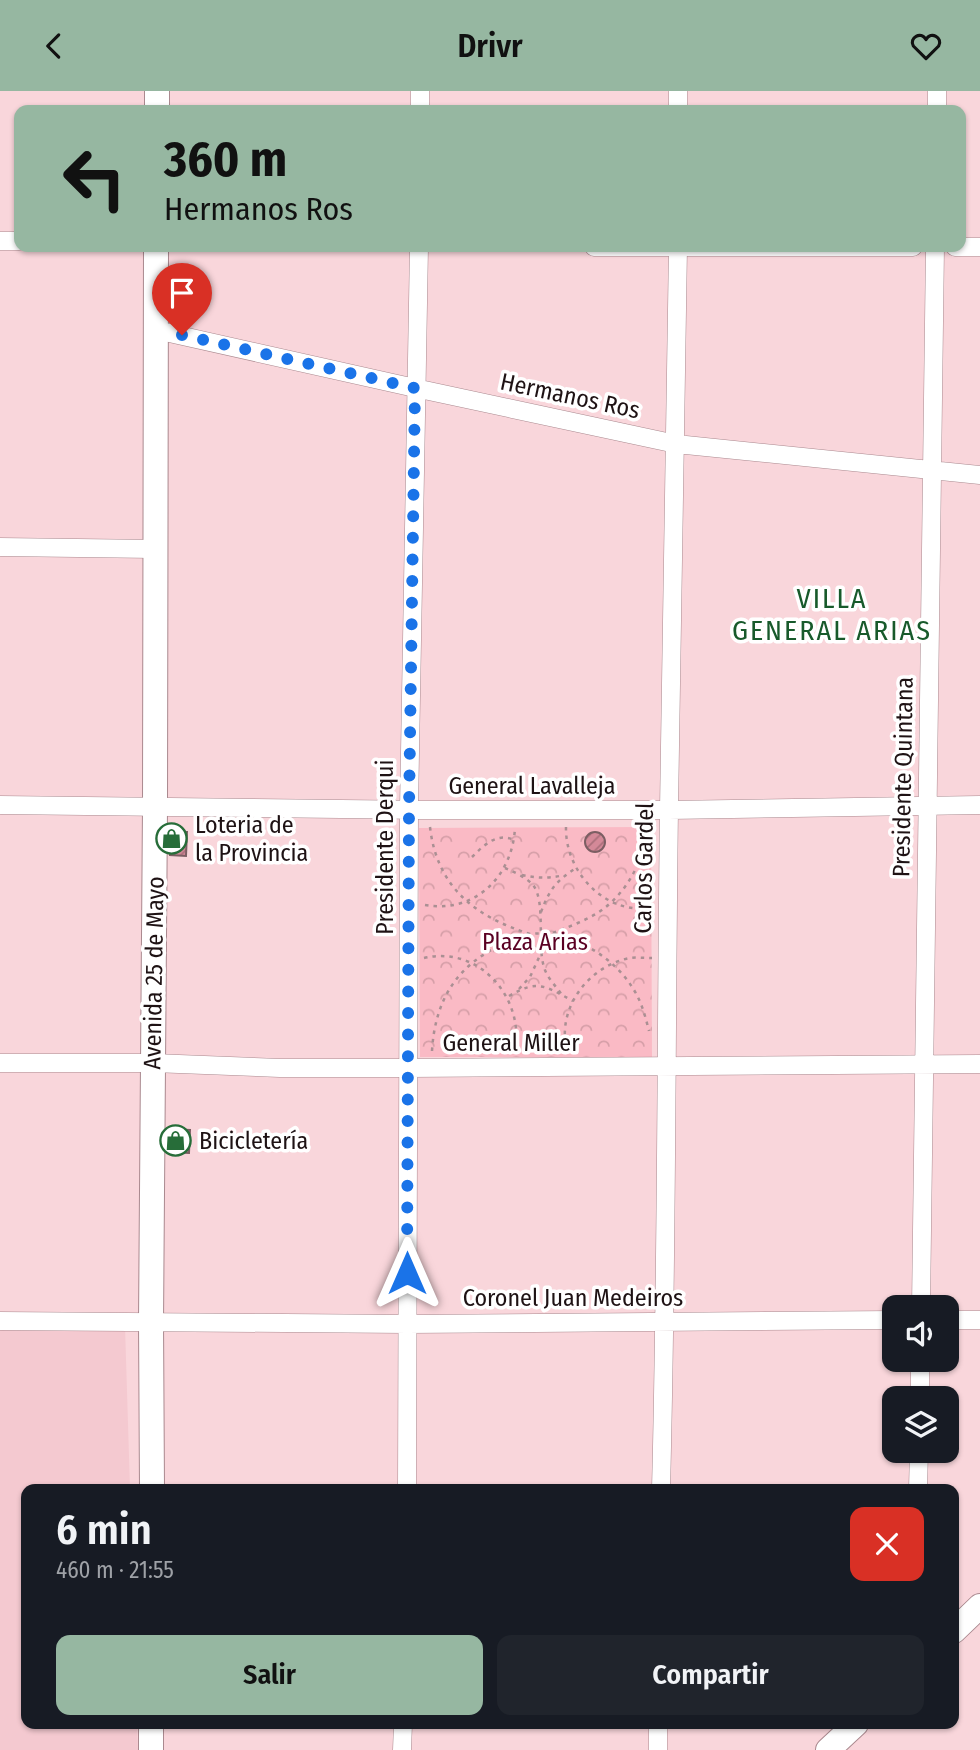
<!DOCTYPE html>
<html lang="es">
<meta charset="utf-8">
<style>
:root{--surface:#171b24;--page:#20242c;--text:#f1f3f6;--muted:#9ea1a6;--accent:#96b7a1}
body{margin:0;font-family:"Fira Sans Condensed",sans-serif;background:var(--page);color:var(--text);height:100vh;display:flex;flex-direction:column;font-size:26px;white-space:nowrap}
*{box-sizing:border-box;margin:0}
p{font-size:23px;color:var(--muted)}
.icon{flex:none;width:38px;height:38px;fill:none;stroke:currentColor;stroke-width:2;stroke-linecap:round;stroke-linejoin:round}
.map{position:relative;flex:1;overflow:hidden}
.panel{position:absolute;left:21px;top:1393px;width:938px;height:245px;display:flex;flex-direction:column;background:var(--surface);border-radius:14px;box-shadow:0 2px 5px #0004}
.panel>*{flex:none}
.guide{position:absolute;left:14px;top:14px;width:952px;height:147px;border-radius:14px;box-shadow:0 2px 5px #0004;background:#96b7a1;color:#111;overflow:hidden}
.fabs{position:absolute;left:882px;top:1204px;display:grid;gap:14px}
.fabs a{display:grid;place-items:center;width:77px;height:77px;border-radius:14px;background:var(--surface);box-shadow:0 2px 5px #0004;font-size:35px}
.pin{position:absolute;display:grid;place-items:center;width:60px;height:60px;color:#fff;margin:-72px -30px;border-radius:50% 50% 50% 0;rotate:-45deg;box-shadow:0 0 7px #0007}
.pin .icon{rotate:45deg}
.me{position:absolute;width:77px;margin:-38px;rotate:0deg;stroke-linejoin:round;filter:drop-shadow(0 0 5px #0008)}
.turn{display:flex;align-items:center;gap:24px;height:147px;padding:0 35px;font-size:32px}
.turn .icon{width:91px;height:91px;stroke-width:2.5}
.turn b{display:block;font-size:49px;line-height:60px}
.round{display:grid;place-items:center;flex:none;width:74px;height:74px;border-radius:14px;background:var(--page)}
.overview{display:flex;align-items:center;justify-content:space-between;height:119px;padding:0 35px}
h1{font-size:42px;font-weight:600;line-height:52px}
.button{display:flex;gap:14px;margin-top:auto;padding:14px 35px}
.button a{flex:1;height:80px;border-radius:14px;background:var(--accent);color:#111;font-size:28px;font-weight:600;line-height:80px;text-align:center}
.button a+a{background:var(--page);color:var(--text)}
header{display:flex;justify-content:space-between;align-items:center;height:91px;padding:0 35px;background:var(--accent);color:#111;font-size:32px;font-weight:600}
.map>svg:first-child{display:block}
.built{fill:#f4c9d0}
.forest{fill:url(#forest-crowns)}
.building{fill:url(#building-hatch);stroke:#7c5e63;stroke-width:2}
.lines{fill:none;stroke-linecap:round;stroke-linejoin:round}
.street-casing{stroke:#aa898f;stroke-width:19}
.secondary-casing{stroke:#aa898f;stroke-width:26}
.path{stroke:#aa8f93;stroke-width:2.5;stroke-dasharray:3.5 5;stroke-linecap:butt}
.street{stroke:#fff;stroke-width:18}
.secondary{stroke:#fff;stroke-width:24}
.route{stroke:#1a73e8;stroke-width:12;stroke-dasharray:0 21.6}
.labels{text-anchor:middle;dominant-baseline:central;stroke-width:7;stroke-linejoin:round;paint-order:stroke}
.street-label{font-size:24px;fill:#1e1214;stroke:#fff}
.poi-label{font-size:24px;fill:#1e1214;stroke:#fff;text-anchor:start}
.park-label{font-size:24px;fill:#5a0023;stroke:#fff}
.quarter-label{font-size:28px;letter-spacing:2px;fill:#185a2b;stroke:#fff}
</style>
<header><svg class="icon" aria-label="back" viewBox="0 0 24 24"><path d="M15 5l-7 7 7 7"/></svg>Drivr<svg class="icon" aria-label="heart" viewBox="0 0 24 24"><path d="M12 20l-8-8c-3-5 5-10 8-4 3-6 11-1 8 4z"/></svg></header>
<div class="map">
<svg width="980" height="1659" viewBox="0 0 980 1659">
<defs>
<pattern id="forest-crowns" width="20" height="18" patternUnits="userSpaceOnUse" patternTransform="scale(1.75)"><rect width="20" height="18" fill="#fabac5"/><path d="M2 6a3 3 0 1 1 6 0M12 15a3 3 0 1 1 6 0" fill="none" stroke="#d69fa8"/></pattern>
<pattern id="building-hatch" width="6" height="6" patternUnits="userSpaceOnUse" patternTransform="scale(1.75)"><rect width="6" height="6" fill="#d48998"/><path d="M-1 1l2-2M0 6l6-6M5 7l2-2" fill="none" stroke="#ab6f7b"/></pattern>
</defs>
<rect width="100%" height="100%" fill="#f9d6db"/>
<!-- built -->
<path class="built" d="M 0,1235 L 125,1235 L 130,1398 L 26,1398 L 26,1633 L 137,1633 L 138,1659 L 0,1659 Z"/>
<!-- forest -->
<path class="forest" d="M 651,736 L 652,966 L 420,966 L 419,737 Z"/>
<!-- building -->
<path class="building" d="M 170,741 L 187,741 L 186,765 L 170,764 Z
M585 751a10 10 0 1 1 20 0a10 10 0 1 1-20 0Z
M 167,1038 L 190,1039 L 189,1062 L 167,1061 Z"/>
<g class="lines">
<defs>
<path id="street" d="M 420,19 L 420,0
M 678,19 L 678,0
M 937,19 L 937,0
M 0,150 L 19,150
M 594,156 L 913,156
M 955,156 L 980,156
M 156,239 L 415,297 L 676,353 L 980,384
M 0,456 L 155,458
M 0,714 L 428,719 L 669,719 L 980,714
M 0,972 L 153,972 L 280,977 L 408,977 L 980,973
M 921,1216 L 935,156
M 947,1229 L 980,1229
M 0,1230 L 407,1233 L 894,1229
M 920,1307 L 920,1269
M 407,1398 L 409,718 L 419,156
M 661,1398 C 667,1171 666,945 669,718 C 672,530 676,343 678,156
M 918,1398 L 919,1360
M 402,1659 L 403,1633
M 658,1659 L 658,1633"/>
<path id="secondary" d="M 157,19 L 157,0
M 152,1398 L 151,1231 L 155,716 L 156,156
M 954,1540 L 980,1515
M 151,1659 L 151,1633
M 828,1659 L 856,1633"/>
</defs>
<!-- street casing -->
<use href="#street" class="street-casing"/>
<!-- secondary casing -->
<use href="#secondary" class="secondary-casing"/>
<!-- path -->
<path class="path" d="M 430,736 C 437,797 476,826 530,843
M 566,736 C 565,781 605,824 652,817
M 472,766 C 484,754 497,741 514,749
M 505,777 C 514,781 526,786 533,794 C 546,810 537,855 544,876 C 547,887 556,895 562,904
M 522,784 C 537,787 548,788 564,784
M 425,814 C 476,823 513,784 515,736
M 541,821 C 550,798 555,791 576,777
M 553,842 C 568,836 585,830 599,821 C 627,802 644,770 647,737
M 424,867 C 480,854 525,908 515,960
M 519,898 L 530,886 L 541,862
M 509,905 C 538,888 545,895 573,910
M 432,960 C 435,908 458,872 506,852 C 514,849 523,844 531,843 C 568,838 613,865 632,896 C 641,909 645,924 649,940
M 567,960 C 556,918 588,875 630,867 C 637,866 644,867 652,867"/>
<!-- street -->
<use href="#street" class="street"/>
<!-- secondary -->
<use href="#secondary" class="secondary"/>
</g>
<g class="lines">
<!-- route -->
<path class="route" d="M 182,244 L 415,297 L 409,718 L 407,1182"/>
</g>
<!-- icons -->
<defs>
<symbol id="shop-ring" viewBox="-11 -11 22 22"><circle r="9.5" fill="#fff" stroke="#276d39" stroke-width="1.5"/><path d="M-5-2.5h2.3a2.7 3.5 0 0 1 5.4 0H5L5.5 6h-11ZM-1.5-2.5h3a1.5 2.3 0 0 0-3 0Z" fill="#276d39"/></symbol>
</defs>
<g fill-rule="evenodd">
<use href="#shop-ring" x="154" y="730" width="35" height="35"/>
<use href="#shop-ring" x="158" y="1032" width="35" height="35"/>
</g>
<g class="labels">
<!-- street labels -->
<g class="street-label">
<text transform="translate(570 305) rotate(12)">Hermanos Ros</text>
<text transform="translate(903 686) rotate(-89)">Presidente Quintana</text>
<text x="532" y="695">General Lavalleja</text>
<text transform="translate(385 756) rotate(-90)">Presidente Derqui</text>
<text transform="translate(644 777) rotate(-89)">Carlos Gardel</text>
<text transform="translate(154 882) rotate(-89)">Avenida 25 de Mayo</text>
<text x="511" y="952">General Miller</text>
<text x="573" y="1207">Coronel Juan Medeiros</text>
</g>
<!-- poi labels -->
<g class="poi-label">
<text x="195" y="734">Loteria de<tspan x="195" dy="28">la Provincia</tspan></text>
<text x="199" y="1050">Bicicletería</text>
</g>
<!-- park labels -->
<g class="park-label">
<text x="535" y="851">Plaza Arias</text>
</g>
<!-- quarter labels -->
<g class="quarter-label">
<text x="832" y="507">VILLA<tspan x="832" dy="32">GENERAL ARIAS</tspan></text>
</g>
</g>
</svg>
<div class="fabs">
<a><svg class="icon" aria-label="sound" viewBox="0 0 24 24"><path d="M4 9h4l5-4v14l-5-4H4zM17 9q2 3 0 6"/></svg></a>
<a><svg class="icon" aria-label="layers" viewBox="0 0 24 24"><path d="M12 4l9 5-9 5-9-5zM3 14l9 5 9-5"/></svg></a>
</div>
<div class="pin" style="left:182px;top:244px;background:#d93025"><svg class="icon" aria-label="arrive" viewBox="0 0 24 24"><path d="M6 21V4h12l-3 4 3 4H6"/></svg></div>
<svg class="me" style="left:407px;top:1182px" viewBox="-20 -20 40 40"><path d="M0-17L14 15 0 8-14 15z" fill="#1a73e8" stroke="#fff" stroke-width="4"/></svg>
<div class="guide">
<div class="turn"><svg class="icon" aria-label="left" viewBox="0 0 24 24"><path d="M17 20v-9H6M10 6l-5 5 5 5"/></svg><div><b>360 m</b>Hermanos Ros</div></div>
</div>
<section class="panel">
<div class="overview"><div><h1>6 min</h1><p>460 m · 21:55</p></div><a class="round" style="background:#d93025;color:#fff"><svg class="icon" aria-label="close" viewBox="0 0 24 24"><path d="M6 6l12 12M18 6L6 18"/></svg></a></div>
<div class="button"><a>Salir</a><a>Compartir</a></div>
</section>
</div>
